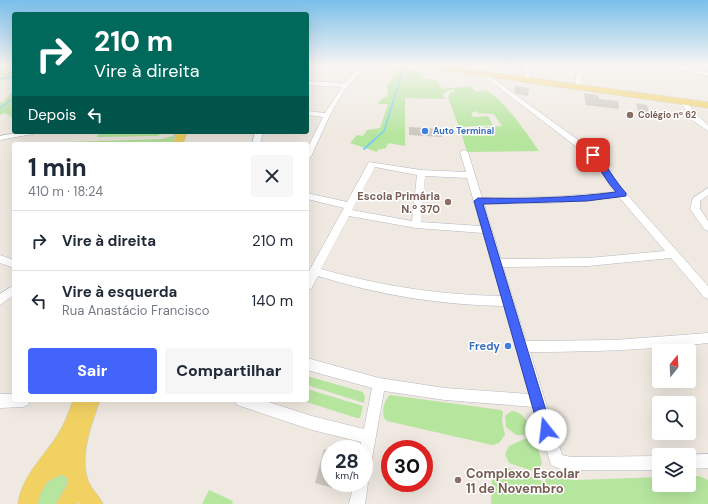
<!DOCTYPE html>
<html lang="pt">
<meta charset="utf-8">
<style>
:root{--surface:#fff;--page:#f6f6f7;--text:#1f2937;--muted:#747a83;--line:#e0e1e3;--accent:#4264fb}
body{margin:0;font-family:"DM Sans",sans-serif;background:var(--page);color:var(--text);height:100vh;display:flex;flex-direction:column;font-size:15px;white-space:nowrap}
*{box-sizing:border-box;margin:0}
p{font-size:13px;color:var(--muted)}
.icon{flex:none;width:22px;height:22px;fill:none;stroke:currentColor;stroke-width:2;stroke-linecap:round;stroke-linejoin:round}
.map{position:relative;flex:1;overflow:hidden}
.sheet{position:absolute;left:12px;top:142px;width:297px;height:260px;display:flex;flex-direction:column;background:var(--surface);border-radius:4px;box-shadow:0 4px 16px #0002}
.sheet>*{flex:none}
.top-card{position:absolute;left:12px;top:12px;width:297px;height:122px;border-radius:4px;box-shadow:0 4px 16px #0002;background:#00695c;color:#fff;overflow:hidden}
.needle{width:26px;rotate:18deg}
.tools{position:absolute;left:652px;top:344px;display:grid;gap:8px}
.tools a{display:grid;place-items:center;width:44px;height:44px;border-radius:4px;background:var(--surface);box-shadow:0 4px 16px #0002;font-size:20px}
.speed{position:absolute;left:321px;top:440px;display:flex;gap:8px;font-size:20px;font-weight:700;text-align:center}
.speed>*{display:grid;place-content:center;width:52px;height:52px;border-radius:50%;background:var(--surface);box-shadow:0 4px 16px #0002;line-height:1}
.speed small{font-size:10px;font-weight:400}
.speed .limit{border:6px solid #d22;background:#fff;color:#111}
.pin{position:absolute;display:grid;place-items:center;width:34px;height:34px;color:#fff;margin:-17px;border-radius:8px;box-shadow:0 2px 6px #0006}
.me{position:absolute;width:44px;margin:-22px;rotate:344deg;stroke-linejoin:round;filter:drop-shadow(0 0 3px #0008)}
.turn{display:flex;align-items:center;gap:14px;height:84px;padding:0 16px;font-size:18px}
.turn .icon{width:52px;height:52px;stroke-width:2.5}
.turn b{display:block;font-size:28px;line-height:34px}
.then{display:flex;align-items:center;height:38px;padding:0 16px;background:#0003;gap:8px;font-size:15px}
.round{display:grid;place-items:center;flex:none;width:42px;height:42px;border-radius:4px;background:var(--page)}
.headline{display:flex;align-items:center;justify-content:space-between;height:68px;padding:0 16px}
h1{font-size:24px;font-weight:800;line-height:30px}
.button{display:flex;gap:8px;margin-top:auto;padding:8px 16px}
.button a{flex:1;height:46px;border-radius:4px;background:var(--accent);color:#fff;font-size:16px;font-weight:800;line-height:46px;text-align:center}
.button a+a{background:var(--page);color:var(--text)}
ul{padding:0;list-style:none}
li{display:flex;align-items:center;gap:12px;height:60px;padding:0 16px;border-top:1px solid var(--line)}
li div{flex:1}
li b{display:block;font-size:15px}
li em{font-style:normal}
.map>svg:first-child{display:block}
.green{fill:#b6e59e}
.lines{fill:none;stroke-linecap:round;stroke-linejoin:round}
.stream-far1{stroke:#75cff0;stroke-width:1.5}
.stream{stroke:#75cff0;stroke-width:2}
.building{fill:#cbc7bf}
.minor-casing{stroke:#b4b7c1;stroke-width:1}
.major-casing{stroke:#c9c9c9;stroke-width:1}
.minor{fill:#fff;fill-rule:evenodd}
.major{fill:#f2d163;fill-rule:evenodd}
.route{fill:#4264fb;stroke:#2b41a3}
.education-dot{fill:#8d6e63;stroke:#fff;stroke-width:1.5}
.shop-dot{fill:#3f7fe0;stroke:#fff;stroke-width:1.5}
.labels{text-anchor:middle;dominant-baseline:central;stroke-width:3;stroke-linejoin:round;paint-order:stroke}
.far-education-label{font-size:9px;font-weight:bold;fill:#785e54;stroke:#fff;text-anchor:start}
.far-shop-label{font-size:9px;font-weight:bold;fill:#366cbe;stroke:#fff;text-anchor:start}
.education-label{font-size:11px;font-weight:bold;fill:#785e54;stroke:#fff;text-anchor:end}
.shop-label{font-size:11px;font-weight:bold;fill:#366cbe;stroke:#fff;text-anchor:end}
.near-education-label{font-size:13px;font-weight:bold;fill:#785e54;stroke:#fff;text-anchor:start}
</style>
<div class="map">
<svg width="708" height="504" viewBox="0 0 708 504">
<rect width="100%" height="100%" fill="#efe9e1"/>
<!-- green -->
<path class="green" d="M 0,65 L 14,65 L 14,82 L 11,78 L 0,81 Z
M 398,67 C 406,68 412,71 421,72 L 420,78 L 437,80 L 442,89 L 470,86 L 477,92 L 486,90 C 507,103 525,131 539,151 L 467,152 L 460,129 L 502,126 L 494,114 L 478,113 L 477,111 L 471,113 L 473,117 L 488,116 L 493,125 L 459,127 L 448,98 L 450,93 L 455,91 L 454,89 L 445,92 L 443,95 L 445,99 L 405,98 L 405,146 L 388,143 L 386,148 L 378,150 L 377,152 L 350,143 L 357,135 L 363,136 L 367,130 L 380,128 L 388,104 L 377,104 L 383,98 L 388,96 L 387,85 L 390,82 Z
M 14,90 L 14,121 L 10,116 L 5,113 L 0,115 L 0,103 L 3,102 Z
M 99,132 L 115,133 L 157,132 L 156,134 L 161,134 L 157,136 L 97,137 Z
M 175,132 L 176,132 L 172,144 L 66,144 L 67,142 L 162,139 L 173,136 Z
M 307,376 L 363,392 L 365,397 L 364,403 L 307,385 Z
M 307,389 L 363,406 L 360,418 L 357,418 L 300,400 L 307,400 Z
M 390,395 L 501,410 L 503,412 L 502,421 L 505,435 L 499,443 L 492,445 L 387,421 L 384,418 C 382,411 384,400 390,395 Z
M 513,411 C 522,413 528,419 528,429 L 524,435 L 516,435 L 506,427 L 505,416 L 510,412 Z
M 533,430 L 542,463 L 539,470 L 536,472 L 509,463 L 505,454 L 509,446 L 529,437 Z
M 509,468 L 545,482 L 546,476 L 549,471 C 558,477 566,479 577,480 L 659,477 L 659,485 L 689,485 L 689,476 L 699,476 L 708,480 L 708,504 L 491,504 L 492,476 Z
M 53,472 L 73,478 L 62,504 L 34,504 L 33,496 Z
M 209,490 L 233,501 L 232,504 L 202,504 Z"/>
<g class="lines">
<!-- stream-far1 -->
<path class="stream-far1" d="M 0,79 L 14,77
M 0,108 L 14,98
M 374,140 L 384,131 L 404,67"/>
<!-- stream -->
<path class="stream" d="M 364,149 L 375,139"/>
</g>
<!-- building -->
<path class="building" d="M 515,86 L 529,88 L 528,96 L 517,94 L 514,92 Z
M 584,93 L 598,95 L 599,99 L 618,101 L 619,109 L 586,105 Z
M 636,103 L 647,105 L 649,114 L 638,112 Z
M 409,127 L 441,129 L 442,137 L 409,135 Z
M 324,449 L 330,451 L 327,468 L 330,468 L 330,483 L 341,483 L 340,490 L 315,483 Z"/>
<g class="lines">
<defs>
<path id="minor" d="M 366,65 L 374,65 C 368,70 360,73 354,79 C 334,101 323,131 311,157 L 307,159 L 307,149 L 323,117 L 307,115 L 307,111 L 325,113 L 342,87 L 307,85 L 307,81 L 345,83 L 359,68 Z
M 524,65 L 530,65 L 530,81 L 525,80 Z
M 583,65 L 589,65 L 582,75 L 581,87 L 576,88 L 576,75 Z
M 659,65 L 671,65 L 708,72 L 708,76 Z
M 483,71 L 596,153 L 604,161 L 615,181 L 708,286 L 708,299 L 704,297 L 671,258 L 588,266 L 503,267 L 526,341 L 615,340 L 708,333 L 708,343 C 649,350 589,352 530,352 L 562,455 L 571,457 L 659,456 L 659,470 L 562,470 L 551,465 L 534,407 L 445,400 L 384,391 L 371,464 L 369,469 L 364,471 L 364,449 L 360,449 L 361,442 L 312,430 L 237,405 L 235,400 L 262,400 L 312,416 L 364,429 L 372,388 L 307,370 L 307,358 L 379,378 L 445,388 L 530,394 L 504,306 C 440,305 379,295 318,276 L 311,289 L 307,290 L 307,276 L 309,271 L 344,208 L 307,199 L 307,193 L 347,202 L 369,162 L 421,170 L 466,172 L 460,152 L 464,150 L 468,152 L 482,198 L 551,197 L 615,192 C 605,181 601,167 590,157 L 481,74 L 480,73 ZM 375,167 L 417,175 L 412,221 L 352,210 ZM 425,176 L 467,178 L 481,226 L 421,222 ZM 619,197 L 665,251 L 588,258 L 501,259 L 484,204 L 551,203 ZM 349,216 L 416,228 L 483,233 L 502,296 C 440,295 381,286 321,269 Z
M 681,100 L 685,100 L 698,116 L 708,125 L 708,131 L 692,120 L 680,101 Z
M 21,132 L 37,132 L 33,134 L 0,140 L 0,136 Z
M 255,132 L 263,132 L 260,144 L 252,144 Z
M 708,188 L 708,195 L 700,201 L 700,209 L 708,221 L 708,231 L 705,230 L 690,209 L 693,198 Z
M 0,255 L 14,260 L 14,268 L 0,263 Z
M 14,285 L 14,295 L 0,305 L 0,294 Z
M 0,394 L 14,394 L 14,400 L 30,400 L 28,405 L 23,407 L 0,408 Z
M 708,454 L 708,468 L 689,469 L 688,455 Z
M 364,477 L 366,478 L 368,483 L 365,504 L 349,504 L 354,483 L 364,483 Z"/>
<path id="major" d="M 415,65 L 436,65 L 708,102 L 708,108 L 419,67 Z
M 177,132 L 187,132 L 183,144 L 173,144 Z
M 73,400 L 100,400 C 92,424 79,455 88,480 C 91,489 99,495 103,504 L 80,504 L 79,502 L 77,504 L 56,504 L 67,485 L 67,478 L 63,475 C 48,477 40,490 38,504 L 18,504 C 22,474 47,454 61,429 C 66,420 70,409 73,400 Z"/>
</defs>
<!-- minor casing -->
<use href="#minor" class="minor-casing"/>
<!-- major casing -->
<use href="#major" class="major-casing"/>
<!-- minor -->
<use href="#minor" class="minor"/>
<!-- major -->
<use href="#major" class="major"/>
</g>
<!-- sky -->
<linearGradient id="sky" x2="0" y2="1"><stop stop-color="#7abfeb"/><stop offset="0.48" stop-color="#f8f5f2"/><stop offset="1" stop-color="#f8f5f2" stop-opacity="0"/></linearGradient>
<rect width="708" height="136" fill="url(#sky)"/>
<!-- route -->
<path class="route" d="M 591,153 L 596,153 C 607,165 614,180 626,193 L 626,196 L 587,201 L 483,204 L 552,430 L 550,435 L 546,436 L 541,435 L 539,430 L 474,201 L 478,198 C 524,199 571,198 616,192 C 606,181 599,167 590,155 Z"/>
<!-- markers -->
<g class="education-dot">
<circle cx="630" cy="115" r="4"/>
<circle cx="448" cy="202" r="4"/>
<circle cx="458" cy="480" r="4"/>
</g>
<g class="shop-dot">
<circle cx="425" cy="131" r="4"/>
<circle cx="508" cy="346" r="4"/>
</g>
<g class="labels">
<!-- far-education labels -->
<g class="far-education-label">
<text x="638" y="115">Colégio nº 62</text>
</g>
<!-- far-shop labels -->
<g class="far-shop-label">
<text x="433" y="131">Auto Terminal</text>
</g>
<!-- education labels -->
<g class="education-label">
<text x="440" y="196">Escola Primária<tspan x="440" dy="13">N.º 370</tspan></text>
</g>
<!-- shop labels -->
<g class="shop-label">
<text x="500" y="346">Fredy</text>
</g>
<!-- near-education labels -->
<g class="near-education-label">
<text x="466" y="473">Complexo Escolar<tspan x="466" dy="15">11 de Novembro</tspan></text>
</g>
</g>
</svg>
<div class="tools">
<a><svg class="needle" viewBox="-14 -14 28 28"><path d="M0-13l5 13h-10z" fill="#e53935"/><path d="M0 13l5-13h-10z" fill="#747a83"/></svg></a>
<a><svg class="icon" aria-label="search" viewBox="0 0 24 24"><circle cx="10" cy="10" r="6"/><path d="M15 15l6 6"/></svg></a>
<a><svg class="icon" aria-label="layers" viewBox="0 0 24 24"><path d="M12 4l9 5-9 5-9-5zM3 14l9 5 9-5"/></svg></a>
</div>
<div class="speed"><div>28<small>km/h</small></div><div class="limit">30</div></div>
<div class="pin" style="left:593px;top:155px;background:#d93025"><svg class="icon" aria-label="arrive" viewBox="0 0 24 24"><path d="M6 21V4h12l-3 4 3 4H6"/></svg></div>
<svg class="me" style="left:546px;top:430px" viewBox="-20 -20 40 40"><circle r="19" fill="#fff"/><path d="M0-13L10 11 0 6-10 11z" fill="#4264fb"/></svg>
<div class="top-card">
<div class="turn"><svg class="icon" aria-label="right" viewBox="0 0 24 24"><path d="M7 20v-9h11M14 6l5 5-5 5"/></svg><div><b>210 m</b>Vire à direita</div></div>
<div class="then">Depois<svg class="icon" aria-label="left" viewBox="0 0 24 24"><path d="M17 20v-9H6M10 6l-5 5 5 5"/></svg></div>
</div>
<section class="sheet">
<div class="headline"><div><h1>1 min</h1><p>410 m · 18:24</p></div><a class="round"><svg class="icon" aria-label="close" viewBox="0 0 24 24"><path d="M6 6l12 12M18 6L6 18"/></svg></a></div>
<ul>
<li><svg class="icon" aria-label="right" viewBox="0 0 24 24"><path d="M7 20v-9h11M14 6l5 5-5 5"/></svg><div><b>Vire à direita</b></div><em>210 m</em></li>
<li><svg class="icon" aria-label="left" viewBox="0 0 24 24"><path d="M17 20v-9H6M10 6l-5 5 5 5"/></svg><div><b>Vire à esquerda</b><p>Rua Anastácio Francisco</p></div><em>140 m</em></li>
</ul>
<div class="button"><a>Sair</a><a>Compartilhar</a></div>
</section>
</div>
